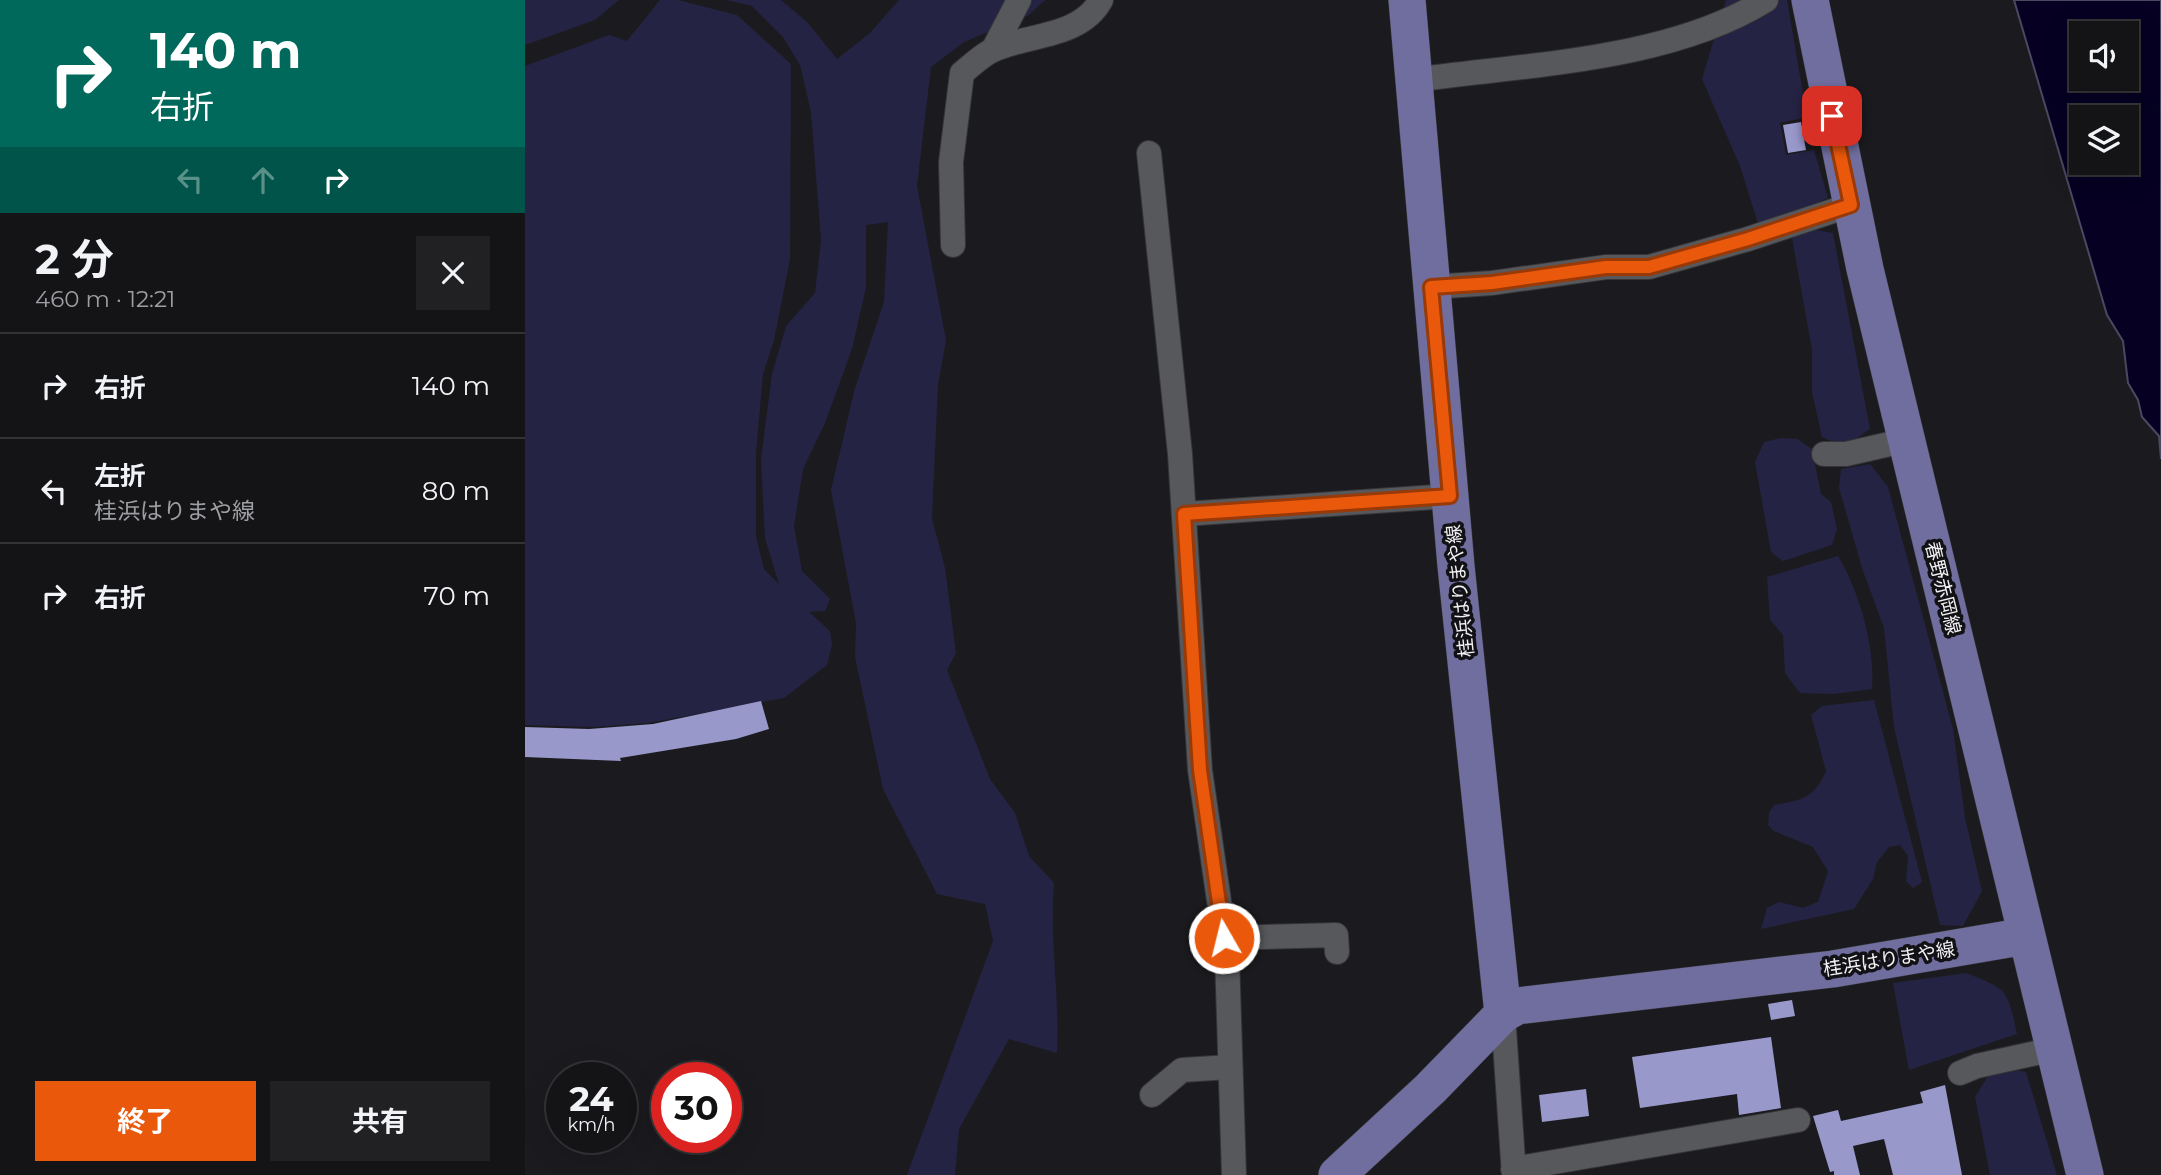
<!DOCTYPE html>
<html lang="ja">
<meta charset="utf-8">
<style>
:root{--surface:#141417;--page:#212124;--text:#f1f3f6;--muted:#9d9ea1;--line:#333336;--accent:#ea580c}
body{margin:0;font-family:Montserrat,"Noto Sans JP",sans-serif;background:var(--page);color:var(--text);height:100vh;display:flex;flex-direction:column;font-size:26px;white-space:nowrap}
*{box-sizing:border-box;margin:0}
p{font-size:23px;color:var(--muted)}
.icon{flex:none;width:38px;height:38px;fill:none;stroke:currentColor;stroke-width:2;stroke-linecap:round;stroke-linejoin:round}
.map{position:relative;flex:1;overflow:hidden}
.sheet{display:flex;flex-direction:column;background:var(--surface);width:525px}
.sheet>*{flex:none}
.guide{background:#00695c;color:#fff;overflow:hidden}
.tools{position:absolute;left:1544px;top:21px;display:grid;gap:14px}
.tools a{display:grid;place-items:center;width:70px;height:70px;border-radius:0px;background:var(--surface);box-shadow:0 7px 28px #0002,0 0 0 2px var(--line);font-size:35px}
.speed{position:absolute;left:21px;top:1062px;display:flex;gap:14px;font-size:35px;font-weight:700;text-align:center}
.speed>*{display:grid;place-content:center;width:91px;height:91px;border-radius:50%;background:var(--surface);box-shadow:0 7px 28px #0002,0 0 0 2px var(--line);line-height:1}
.speed small{font-size:18px;font-weight:400}
.speed .limit{border:10px solid #d22;background:#fff;color:#111}
.pin{position:absolute;display:grid;place-items:center;width:60px;height:60px;color:#fff;margin:-30px;border-radius:14px;box-shadow:0 4px 10px #0006}
.me{position:absolute;width:77px;margin:-38px;rotate:352deg;stroke-linejoin:round;filter:drop-shadow(0 0 5px #0008)}
.turn{display:flex;align-items:center;gap:24px;height:147px;padding:0 35px;font-size:32px}
.turn .icon{width:91px;height:91px;stroke-width:2.5}
.turn b{display:block;font-size:49px;line-height:60px}
.lanes{display:flex;align-items:center;height:66px;padding:0 35px;background:#0003;justify-content:center;gap:35px;direction:ltr}
.lanes .off{opacity:.35}
.round{display:grid;place-items:center;flex:none;width:74px;height:74px;border-radius:0px;background:var(--page)}
.summary{display:flex;align-items:center;justify-content:space-between;height:119px;padding:0 35px}
h1{font-size:42px;font-weight:700;line-height:52px}
.primary-button{display:flex;gap:14px;margin-top:auto;padding:14px 35px}
.primary-button a{flex:1;height:80px;border-radius:0px;background:var(--accent);color:#fff;font-size:28px;font-weight:700;line-height:80px;text-align:center}
.primary-button a+a{background:var(--page);color:var(--text)}
ul{padding:0;list-style:none}
li{display:flex;align-items:center;gap:21px;height:105px;padding:0 35px;border-top:2px solid var(--line)}
li div{flex:1}
li b{display:block;font-size:26px}
li em{font-style:normal}
main{display:flex;flex:1;min-height:0}
.map>svg:first-child{display:block}
.green{fill:#252343}
.water{fill:#060022;stroke:#4c4861;stroke-width:2;fill-rule:evenodd}
.building{fill:#9898cb}
.lines{fill:none;stroke-linecap:round;stroke-linejoin:round}
.minor-casing{stroke:#353538;stroke-width:26}
.primary-casing{stroke:#353538;stroke-width:38}
.minor{stroke:#57585c;stroke-width:24}
.primary{stroke:#706e9f;stroke-width:37}
.route-casing{stroke:#983908;stroke-width:18}
.route{stroke:#ea580c;stroke-width:12}
.labels{text-anchor:middle;dominant-baseline:central;stroke-width:7;stroke-linejoin:round;paint-order:stroke}
.street-label{font-size:19px;fill:#f1f1f4;stroke:#121216}
</style>
<main>
<section class="sheet">
<div class="guide">
<div class="turn"><svg class="icon" aria-label="right" viewBox="0 0 24 24"><path d="M7 20v-9h11M14 6l5 5-5 5"/></svg><div><b>140 m</b>右折</div></div>
<div class="lanes"><svg class="icon off" aria-label="left" viewBox="0 0 24 24"><path d="M17 20v-9H6M10 6l-5 5 5 5"/></svg><svg class="icon off" aria-label="ahead" viewBox="0 0 24 24"><path d="M12 20V5M6 11l6-6 6 6"/></svg><svg class="icon" aria-label="right" viewBox="0 0 24 24"><path d="M7 20v-9h11M14 6l5 5-5 5"/></svg></div>
</div>
<div class="summary"><div><h1>2 分</h1><p>460 m · 12:21</p></div><a class="round"><svg class="icon" aria-label="close" viewBox="0 0 24 24"><path d="M6 6l12 12M18 6L6 18"/></svg></a></div>
<ul>
<li><svg class="icon" aria-label="right" viewBox="0 0 24 24"><path d="M7 20v-9h11M14 6l5 5-5 5"/></svg><div><b>右折</b></div><em>140 m</em></li>
<li><svg class="icon" aria-label="left" viewBox="0 0 24 24"><path d="M17 20v-9H6M10 6l-5 5 5 5"/></svg><div><b>左折</b><p>桂浜はりまや線</p></div><em>80 m</em></li>
<li><svg class="icon" aria-label="right" viewBox="0 0 24 24"><path d="M7 20v-9h11M14 6l5 5-5 5"/></svg><div><b>右折</b></div><em>70 m</em></li>
</ul>
<div class="primary-button"><a>終了</a><a>共有</a></div>
</section>
<div class="map">
<svg width="1636" height="1175" viewBox="0 0 1636 1175">
<rect width="100%" height="100%" fill="#1b1b1f"/>
<!-- green -->
<path class="green" d="M 0,0 L 94,0 L 70,20 L 0,45 Z
M 135,0 L 153,0 L 212,15 L 266,64 L 265,259 L 249,340 L 238,374 L 231,453 L 231,537 L 239,569 L 254,584 L 240,538 L 236,459 L 247,374 L 261,326 L 290,293 L 296,240 L 286,112 L 275,65 L 258,37 L 227,6 L 201,0 L 256,0 L 283,23 L 312,59 L 345,33 L 374,0 L 520,0 L 504,15 L 439,42 L 406,67 L 392,186 L 421,340 L 413,385 L 407,518 L 420,568 L 431,653 L 422,670 L 465,779 L 490,813 L 504,856 L 529,883 C 524,939 535,996 532,1053 L 484,1039 L 434,1129 L 430,1175 L 382,1175 L 468,941 L 460,904 L 412,894 L 358,789 L 330,657 L 331,623 L 306,490 L 330,388 L 359,302 L 363,222 L 341,225 L 341,287 L 327,349 L 300,423 L 278,469 L 269,526 L 277,571 L 305,599 L 300,611 L 284,612 L 305,631 L 307,645 L 302,665 L 259,698 L 123,723 L 71,727 L 0,725 L 0,66 L 84,35 L 102,41 Z
M 1201,0 L 1262,0 L 1282,117 L 1255,123 L 1261,155 L 1289,150 L 1303,198 L 1234,227 L 1215,166 L 1177,79 Z
M 1285,229 L 1308,233 L 1345,429 L 1319,447 L 1297,437 L 1287,392 L 1287,350 L 1267,238 Z
M 1256,438 L 1272,439 L 1287,449 L 1296,494 L 1306,502 L 1312,529 L 1307,545 L 1258,561 L 1246,552 L 1230,462 L 1239,442 Z
M 1345,464 L 1363,487 L 1428,729 L 1440,818 L 1457,891 L 1438,926 L 1415,925 L 1369,727 L 1359,628 L 1338,571 L 1314,488 L 1316,469 Z
M 1313,556 C 1335,593 1350,646 1347,689 L 1309,694 L 1275,693 L 1260,673 L 1258,635 L 1245,620 L 1242,577 Z
M 1349,700 L 1397,882 L 1388,888 L 1381,881 L 1383,856 L 1375,845 L 1364,847 L 1352,862 L 1348,879 L 1329,909 L 1236,929 L 1242,908 L 1254,902 L 1278,908 L 1293,902 L 1303,871 L 1288,847 L 1249,831 L 1243,825 L 1244,813 L 1249,805 C 1278,800 1289,798 1301,771 L 1286,715 L 1297,706 Z
M 1441,973 C 1484,990 1482,989 1492,1034 L 1384,1070 L 1368,983 Z
M 1487,1069 L 1501,1072 L 1532,1175 L 1465,1175 L 1450,1097 L 1465,1073 Z"/>
<!-- water -->
<path class="water" d="M 1489,0 L 1636,0 L 1636,459 L 1634,436 L 1617,417 L 1613,400 L 1603,383 L 1598,341 L 1582,315 ZM 1556,33 L 1601,33 L 1601,79 L 1556,79 ZM 1556,117 L 1601,117 L 1601,163 L 1556,163 Z"/>
<!-- building -->
<path class="building" d="M 1276,122 L 1281,150 L 1263,153 L 1258,125 Z
M 236,701 L 244,729 L 211,739 L 95,758 L 96,761 L 0,757 L 0,727 L 64,729 L 128,724 Z
M 1267,1000 L 1270,1016 L 1246,1020 L 1243,1004 Z
M 1246,1037 L 1256,1108 L 1214,1115 L 1212,1094 L 1115,1108 L 1107,1057 Z
M 1420,1085 L 1437,1175 L 1368,1175 L 1359,1139 L 1328,1146 L 1335,1175 L 1309,1175 L 1309,1171 L 1305,1172 L 1288,1116 L 1313,1110 L 1316,1121 L 1398,1103 L 1395,1092 Z
M 1061,1089 L 1064,1116 L 1017,1122 L 1014,1095 Z"/>
<g class="lines">
<defs>
<path id="minor" d="M 468,50 L 494,0
M 889,80 C 1002,64 1143,61 1241,0
M 624,153 L 655,454 L 675,770 L 702,956 L 709,1175
M 428,245 L 426,162 L 437,73 C 447,65 457,55 468,50 C 503,34 555,38 576,0
M 906,287 L 967,283 L 1081,267 L 1124,267 L 1223,239 L 1326,205
M 1299,454 L 1321,454 L 1382,440
M 659,514 L 925,496
M 699,938 L 811,935 L 812,952
M 978,1014 L 989,1175
M 1435,1073 L 1452,1066 L 1529,1049
M 627,1095 L 657,1070 L 705,1067
M 988,1169 L 1273,1120"/>
<path id="primary" d="M 882,0 L 931,566 L 978,1014
M 1285,0 L 1340,269 L 1560,1175
M 812,1175 L 905,1089 L 978,1014 L 992,1006 L 1308,969 L 1501,936"/>
</defs>
<!-- minor casing -->
<use href="#minor" class="minor-casing"/>
<!-- primary casing -->
<use href="#primary" class="primary-casing"/>
<!-- minor -->
<use href="#minor" class="minor"/>
<!-- primary -->
<use href="#primary" class="primary"/>
</g>
<g class="lines">
<defs>
<path id="route" d="M 699,938 L 675,770 L 659,514 L 925,496 L 906,287 L 967,283 L 1081,267 L 1124,267 L 1223,239 L 1326,205 L 1307,116"/>
</defs>
<!-- route casing -->
<use href="#route" class="route-casing"/>
<!-- route -->
<use href="#route" class="route"/>
</g>
<g class="labels">
<!-- street labels -->
<g class="street-label">
<text transform="translate(1418 588) rotate(76)">春野赤岡線</text>
<text transform="translate(935 591) rotate(-96)">桂浜はりまや線</text>
<text transform="translate(1364 959) rotate(-9)">桂浜はりまや線</text>
</g>
</g>
</svg>
<div class="tools">
<a><svg class="icon" aria-label="sound" viewBox="0 0 24 24"><path d="M4 9h4l5-4v14l-5-4H4zM17 9q2 3 0 6"/></svg></a>
<a><svg class="icon" aria-label="layers" viewBox="0 0 24 24"><path d="M12 4l9 5-9 5-9-5zM3 14l9 5 9-5"/></svg></a>
</div>
<div class="speed"><div>24<small>km/h</small></div><div class="limit">30</div></div>
<div class="pin" style="left:1307px;top:116px;background:#d93025"><svg class="icon" aria-label="arrive" viewBox="0 0 24 24"><path d="M6 21V4h12l-3 4 3 4H6"/></svg></div>
<svg class="me" style="left:699px;top:938px" viewBox="-20 -20 40 40"><circle r="17" fill="#ea580c" stroke="#fff" stroke-width="3"/><path d="M0-11L8 9 0 5-8 9z" fill="#fff"/></svg>
</div>
</main>
